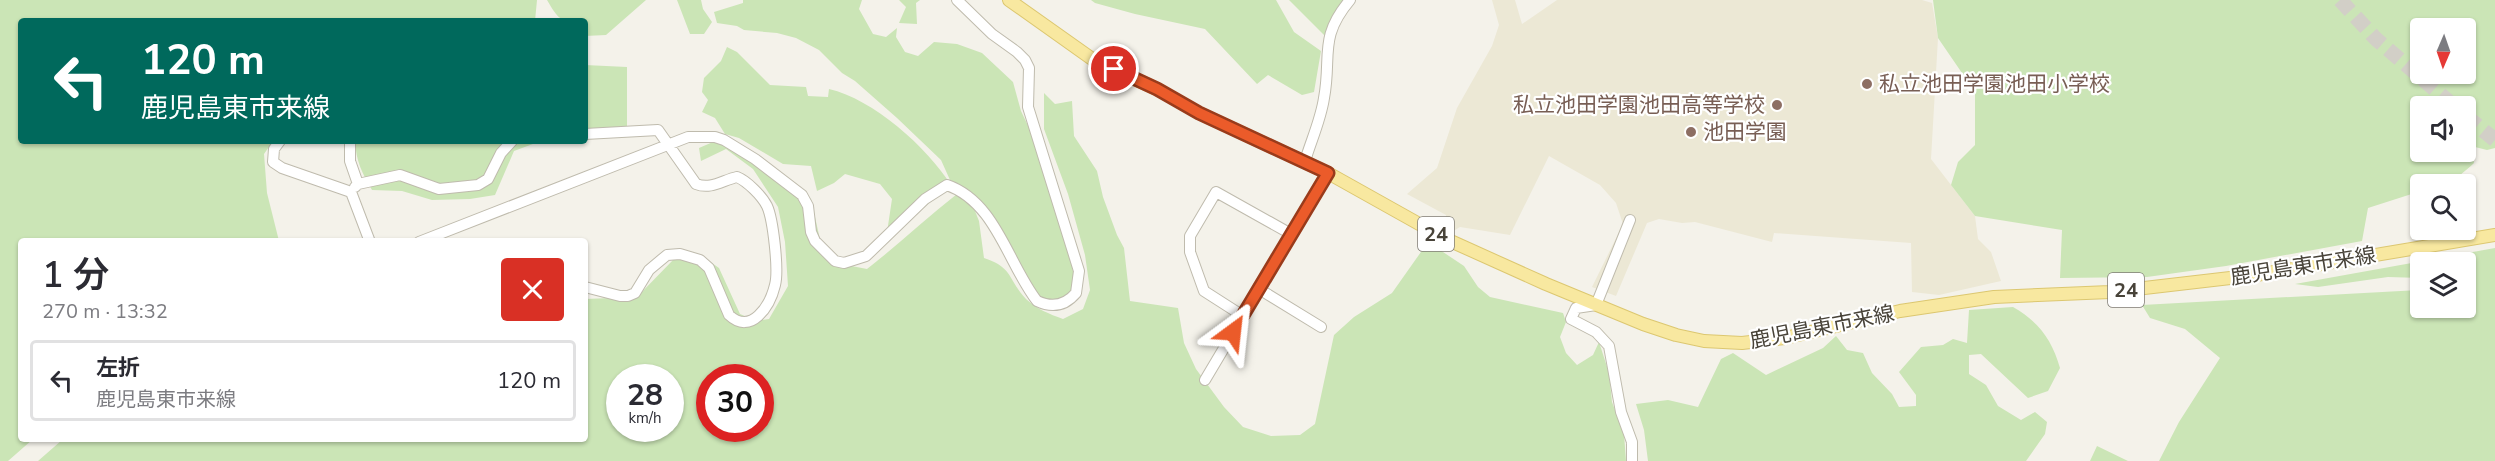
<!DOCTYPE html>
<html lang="ja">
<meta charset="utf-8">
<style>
:root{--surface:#fff;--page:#f2f2f3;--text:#2b2b33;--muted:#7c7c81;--line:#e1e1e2}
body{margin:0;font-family:"Nunito Sans","Noto Sans JP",sans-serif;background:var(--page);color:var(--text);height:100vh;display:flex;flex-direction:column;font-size:22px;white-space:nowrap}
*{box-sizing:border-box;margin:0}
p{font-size:20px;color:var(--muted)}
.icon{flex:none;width:33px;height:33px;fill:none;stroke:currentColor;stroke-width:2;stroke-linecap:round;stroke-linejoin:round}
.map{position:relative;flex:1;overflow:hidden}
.details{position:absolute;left:18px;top:238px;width:570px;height:204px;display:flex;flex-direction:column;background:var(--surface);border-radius:6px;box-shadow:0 2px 4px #0004}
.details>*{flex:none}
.banner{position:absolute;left:18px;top:18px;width:570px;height:126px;border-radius:6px;box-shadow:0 2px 4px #0004;background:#00695c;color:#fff;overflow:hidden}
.needle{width:39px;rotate:182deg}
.tools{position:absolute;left:2410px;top:18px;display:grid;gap:12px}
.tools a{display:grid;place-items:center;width:66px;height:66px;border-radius:6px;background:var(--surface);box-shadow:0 2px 4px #0004;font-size:30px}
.speed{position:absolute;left:606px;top:364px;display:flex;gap:12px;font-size:30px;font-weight:700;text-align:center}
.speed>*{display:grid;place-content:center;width:78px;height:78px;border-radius:50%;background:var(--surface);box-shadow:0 2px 4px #0004;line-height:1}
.speed small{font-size:15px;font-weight:400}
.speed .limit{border:9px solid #d22;background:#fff;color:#111}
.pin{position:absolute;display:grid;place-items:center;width:51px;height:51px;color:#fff;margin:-26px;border:3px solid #fff;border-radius:50%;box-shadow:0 2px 6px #0007}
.me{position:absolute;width:66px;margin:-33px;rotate:30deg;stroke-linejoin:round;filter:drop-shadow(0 0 4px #0008)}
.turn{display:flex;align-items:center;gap:21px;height:126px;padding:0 24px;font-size:27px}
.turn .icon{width:78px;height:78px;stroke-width:2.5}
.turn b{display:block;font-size:42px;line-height:51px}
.round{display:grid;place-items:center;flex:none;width:63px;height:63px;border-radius:6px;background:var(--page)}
.headline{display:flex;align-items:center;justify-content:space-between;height:102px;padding:0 24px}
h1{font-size:36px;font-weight:600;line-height:45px}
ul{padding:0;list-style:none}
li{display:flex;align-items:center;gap:18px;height:81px;margin:0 12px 9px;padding:0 12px;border:3px solid var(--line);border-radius:6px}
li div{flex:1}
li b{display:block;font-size:22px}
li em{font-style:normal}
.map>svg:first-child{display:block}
.education{fill:#ece8d5}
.green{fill:#cbe5b6;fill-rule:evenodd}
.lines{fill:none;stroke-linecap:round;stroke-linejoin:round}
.highway-tunnel{stroke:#d2cfc7;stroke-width:15;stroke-dasharray:15 8;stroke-linecap:butt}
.minor-casing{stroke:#bfbbad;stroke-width:12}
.major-casing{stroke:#dcc770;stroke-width:14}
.minor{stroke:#fff;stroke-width:10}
.major{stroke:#f8e8a0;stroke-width:12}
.route-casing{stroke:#993b1b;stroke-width:15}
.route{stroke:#eb5b2a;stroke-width:10}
.education-dot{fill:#8d6e63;stroke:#fff;stroke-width:2}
.labels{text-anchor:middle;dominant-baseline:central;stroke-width:4.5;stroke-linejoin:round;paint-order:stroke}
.shield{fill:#fff;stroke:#7f7b74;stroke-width:1.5}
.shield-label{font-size:20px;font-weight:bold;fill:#484339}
.education-label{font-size:21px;fill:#785e54;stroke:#fff;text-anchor:start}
.street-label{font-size:21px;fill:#484339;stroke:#fff}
</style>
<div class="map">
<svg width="2495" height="461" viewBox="0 0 2495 461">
<rect width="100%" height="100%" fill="#f4f2ea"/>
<!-- education -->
<path class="education" d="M 1492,0 L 1515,0 L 1522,24 L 1557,0 L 1922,0 L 1932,3 L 1938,38 L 1931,159 L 1975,216 L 1978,239 L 1991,252 L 2001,281 L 1939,295 L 1912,292 L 1911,243 L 1774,233 L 1772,242 L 1695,222 L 1682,223 L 1659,219 L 1647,223 L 1616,296 L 1592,287 L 1623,224 L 1616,203 L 1600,185 L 1549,156 L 1510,235 L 1460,227 L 1455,230 L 1446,225 L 1446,215 L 1407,194 L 1437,168 L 1457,108 L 1492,46 L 1499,25 Z"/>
<!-- green -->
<path class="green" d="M 0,0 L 537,0 L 535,21 L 21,21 L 21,141 L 273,141 L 264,154 L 267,193 L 279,241 L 21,242 L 21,440 L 32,440 L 8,461 L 0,461 Z
M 547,0 L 646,0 L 606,35 L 585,36 L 585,21 C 560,21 560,22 547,0 Z
M 677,0 L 701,0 L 703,9 L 712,22 L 704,34 L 690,34 Z
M 743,0 L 862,0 L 859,9 L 873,34 L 886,37 L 897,28 L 896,37 L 905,52 L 918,56 L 934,42 L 957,44 L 982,53 L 1013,82 L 1021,111 L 1055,183 L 1074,276 L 1072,292 L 1064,299 L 1045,301 L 1038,295 L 997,224 L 969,190 L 950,180 L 941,160 L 897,118 L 855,81 L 842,73 L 819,50 L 796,38 L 777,33 L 744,30 L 737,26 L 717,23 L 714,12 L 743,3 Z
M 899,0 L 920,0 L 916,3 L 917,24 L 899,23 L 906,7 Z
M 1091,0 L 1276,0 L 1294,32 L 1321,51 L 1314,92 L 1302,95 L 1268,75 L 1257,84 L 1205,29 L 1135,14 L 1095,3 Z
M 1289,0 L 1347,0 L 1325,36 Z
M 1933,0 L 2495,0 L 2495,148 L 2487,150 L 2471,146 L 2474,163 C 2455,181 2447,184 2421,184 L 2421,191 L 2368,208 L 2362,241 L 2226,266 L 2147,277 L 2060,278 L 2062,230 L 1975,216 L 1951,185 L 1958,162 L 1975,145 L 1975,92 L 1938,38 ZM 2421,28 L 2466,28 L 2466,74 L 2421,74 ZM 2421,106 L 2466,106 L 2466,152 L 2421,152 Z
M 727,47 L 737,52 L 770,85 L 806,87 L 808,96 L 828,97 L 829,89 C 873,99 927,147 951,185 L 886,239 L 892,199 L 880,184 L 845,174 L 834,183 L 817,191 L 811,166 L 783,164 L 739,138 L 725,134 L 715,118 L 702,112 L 708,100 L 702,92 L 704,78 L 721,61 Z
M 585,65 L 627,67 L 627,137 L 585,138 Z
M 1044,93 L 1055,104 L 1072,101 L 1074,136 L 1097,171 L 1103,197 L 1117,235 L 1124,248 L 1130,301 L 1178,308 L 1184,343 L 1196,369 L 1224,407 L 1243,427 L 1271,436 L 1300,435 L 1315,424 L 1334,335 L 1354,317 L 1392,293 L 1428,242 L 1464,266 L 1478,287 L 1490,297 L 1563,313 L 1566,322 L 1560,337 L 1566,353 L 1577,365 L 1593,355 L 1599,342 L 1609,373 L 1612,402 L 1624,434 L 1626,461 L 38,461 L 62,440 L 585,440 L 585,299 L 637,297 L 673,260 L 699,254 L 719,268 L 740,314 L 756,321 L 769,319 L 788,286 L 785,242 L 778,207 L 753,169 L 726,149 L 701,161 L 699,148 L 720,139 L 811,199 L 823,253 L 836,263 L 867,269 C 898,245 926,218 957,194 L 971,201 L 979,221 L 984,258 C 1013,267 1008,280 1026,299 C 1037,309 1049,314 1063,319 L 1083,309 L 1090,290 L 1085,255 L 1068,194 L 1044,129 ZM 620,378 L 670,378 L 670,429 L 620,429 ZM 710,378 L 760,378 L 760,429 L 710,429 Z
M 355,141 L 541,141 L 514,151 L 495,195 L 470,199 L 432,200 L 402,191 L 372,190 C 362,173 356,161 355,141 Z
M 2495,248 L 2495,461 L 2159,461 L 2179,422 L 2220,358 L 2185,329 L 2150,318 L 2142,305 L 2419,290 L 2421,282 L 2421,308 L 2466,308 L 2466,262 L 2421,262 L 2421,278 L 2388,277 L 2318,287 L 2295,284 Z
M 2013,307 C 2039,322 2052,340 2060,368 L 2048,391 L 2028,398 L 1981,354 L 1969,355 L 1969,374 L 1986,385 L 1998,406 L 2021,420 L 2035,412 L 2047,422 L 2045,434 L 2026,461 L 1648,461 L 1644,430 L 1636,404 L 1668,400 L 1698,407 L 1721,359 L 1733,353 L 1766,375 L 1823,348 L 1836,336 L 1847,350 L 1863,353 L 1872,373 L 1892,394 L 1899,407 L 1916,406 L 1916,395 L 1899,372 L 1921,347 L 1943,345 L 1953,339 L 1967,343 L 1969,310 Z
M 2097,446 L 2128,461 L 2090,461 Z"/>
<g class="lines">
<!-- highway-tunnel -->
<path class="highway-tunnel" d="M 2340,0 L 2376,39 L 2454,106
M 2466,116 L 2495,140"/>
<defs>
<path id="minor" d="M 585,134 L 658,130 L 696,184 C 711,190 723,180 737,177 C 747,181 762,196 767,206 C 773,219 779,270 775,285 C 770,306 751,336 729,315 L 709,268 L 700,260 L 680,254 L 667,255 L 649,270 L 635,293 L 628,296 L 620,296 L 585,287
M 280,141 L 274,149 L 273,162 L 282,168 L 351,192 L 370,242
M 350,141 L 350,161 L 358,184 L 355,187
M 1305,161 C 1311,141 1321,119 1324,98 C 1332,56 1318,38 1350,0
M 358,184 L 400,175 L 439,189 L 478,185 L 488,179 L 501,153 L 512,141
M 1630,220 L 1596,305 L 1576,308 L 1571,319 L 1596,332 L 1609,346 L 1621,412 L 1632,442 L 1632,461
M 419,242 L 688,137 L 715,137 L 724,140 L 755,159 L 802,195 L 808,206 L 811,232 L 815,241 L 835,261 L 844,263 L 866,256 L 925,199 L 947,185 C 996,202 1008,264 1037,301 C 1052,308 1065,306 1076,293 L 1079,271 L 1028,107 L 1029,68 L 1025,60 L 1017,52 L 992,34 L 957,0
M 1259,289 L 1321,327
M 1243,316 L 1204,291 L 1190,252 L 1190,236 L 1216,192 L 1291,234
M 1205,380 L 1328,173"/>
<path id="major" d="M 1009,0 L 1095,61 L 1157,89 L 1199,113 L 1328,173 L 1446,239 L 1546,284 L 1643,324 L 1676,335 L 1704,341 L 1742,343 L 1785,338 L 1900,311 L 1994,297 L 2110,292 L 2256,275 L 2495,235"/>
</defs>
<!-- minor casing -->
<use href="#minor" class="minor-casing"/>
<!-- major casing -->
<use href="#major" class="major-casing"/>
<!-- minor -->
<use href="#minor" class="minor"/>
<!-- major -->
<use href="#major" class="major"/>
</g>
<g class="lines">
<defs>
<path id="route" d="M 1114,69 L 1157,89 L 1199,113 L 1328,173 L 1233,332"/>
</defs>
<!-- route casing -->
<use href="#route" class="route-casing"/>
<!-- route -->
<use href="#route" class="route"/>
</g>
<!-- markers -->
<g class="education-dot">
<circle cx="1867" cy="84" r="6"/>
<circle cx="1777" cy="105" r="6"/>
<circle cx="1691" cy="132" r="6"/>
</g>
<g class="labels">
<!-- shield labels -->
<g class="shield">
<rect x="1418" y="217" width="36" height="34" rx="4.5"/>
<rect x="2108" y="273" width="36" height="34" rx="4.5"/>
</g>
<g class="shield-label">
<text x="1436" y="234">24</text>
<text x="2126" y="290">24</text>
</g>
<!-- education labels -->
<g class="education-label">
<text x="1879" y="84">私立池田学園池田小学校</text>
<text x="1765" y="105" text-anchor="end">私立池田学園池田高等学校</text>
<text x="1703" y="132">池田学園</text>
</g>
<!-- street labels -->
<g class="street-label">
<text transform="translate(2303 266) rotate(-9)">鹿児島東市来線</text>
<text transform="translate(1822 327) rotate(-11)">鹿児島東市来線</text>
</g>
</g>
</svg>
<div class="tools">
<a><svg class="needle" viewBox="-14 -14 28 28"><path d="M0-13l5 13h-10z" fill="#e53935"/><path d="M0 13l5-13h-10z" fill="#7c7c81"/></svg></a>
<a><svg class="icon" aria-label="sound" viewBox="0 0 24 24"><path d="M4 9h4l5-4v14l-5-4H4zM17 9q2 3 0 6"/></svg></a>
<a><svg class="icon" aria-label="search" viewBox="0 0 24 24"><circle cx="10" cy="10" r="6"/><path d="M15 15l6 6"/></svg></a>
<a><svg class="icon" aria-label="layers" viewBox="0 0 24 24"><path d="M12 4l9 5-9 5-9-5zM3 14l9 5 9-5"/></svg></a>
</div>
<div class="speed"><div>28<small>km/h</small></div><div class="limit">30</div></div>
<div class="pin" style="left:1114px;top:69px;background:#d93025"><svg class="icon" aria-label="arrive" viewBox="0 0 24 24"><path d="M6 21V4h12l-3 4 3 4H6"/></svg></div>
<svg class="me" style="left:1233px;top:332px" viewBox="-20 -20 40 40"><path d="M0-17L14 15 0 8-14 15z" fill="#eb5b2a" stroke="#fff" stroke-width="4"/></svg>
<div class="banner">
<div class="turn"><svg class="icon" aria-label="left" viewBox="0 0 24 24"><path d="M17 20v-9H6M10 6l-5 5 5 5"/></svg><div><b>120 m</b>鹿児島東市来線</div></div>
</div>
<section class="details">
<div class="headline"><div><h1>1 分</h1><p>270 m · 13:32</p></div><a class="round" style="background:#d93025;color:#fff"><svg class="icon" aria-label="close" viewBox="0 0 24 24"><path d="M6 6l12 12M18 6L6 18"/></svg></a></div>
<ul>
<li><svg class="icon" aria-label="left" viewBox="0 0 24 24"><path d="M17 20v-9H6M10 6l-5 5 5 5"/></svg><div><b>左折</b><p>鹿児島東市来線</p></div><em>120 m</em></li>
</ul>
</section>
</div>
